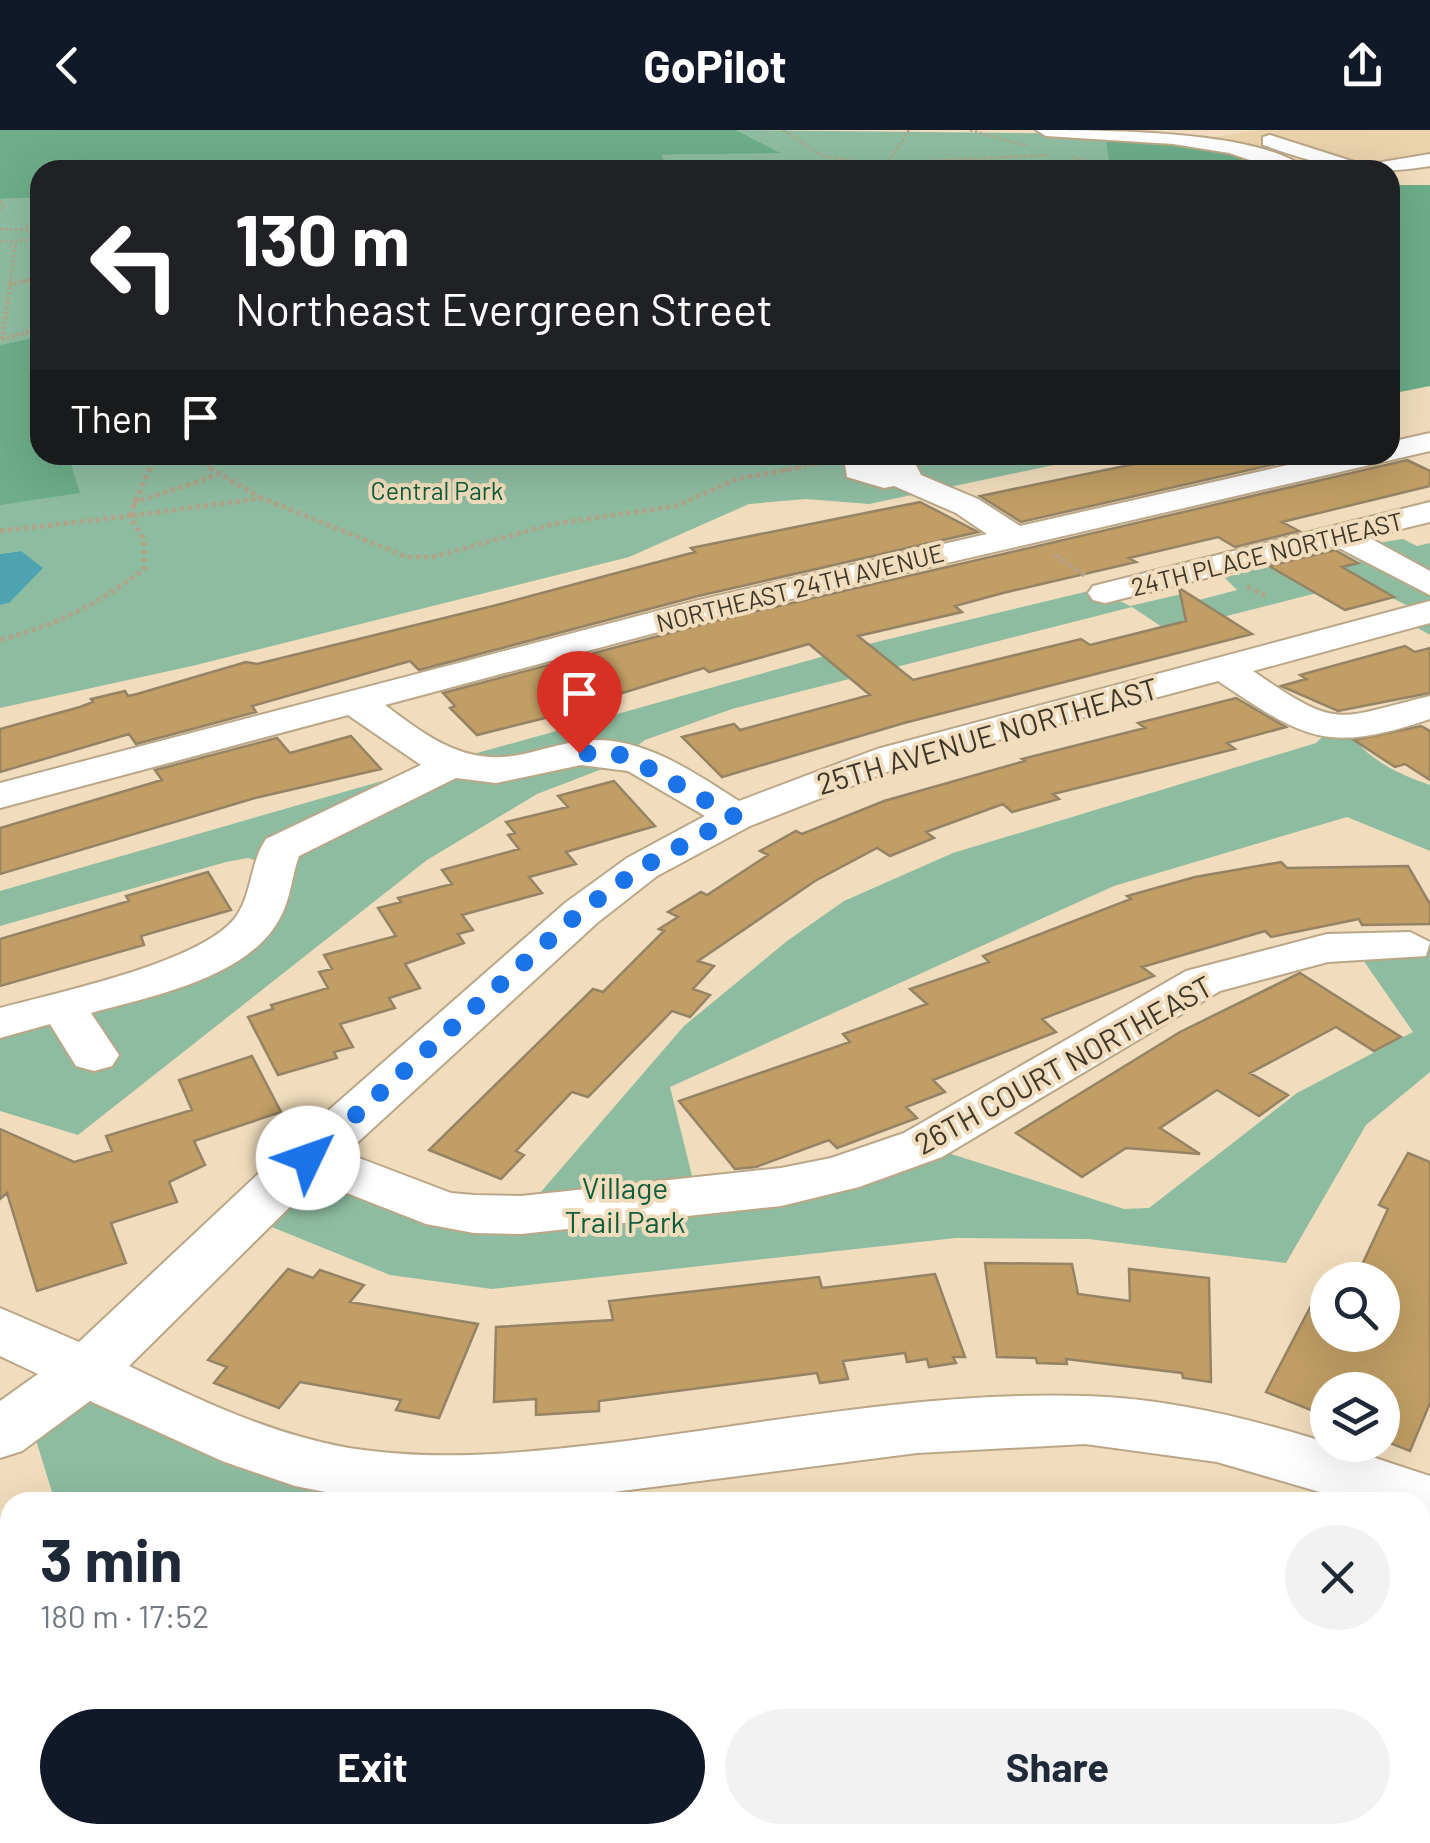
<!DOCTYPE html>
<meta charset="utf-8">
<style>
:root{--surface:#fff;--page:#f2f2f3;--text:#1f2937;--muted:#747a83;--accent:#111827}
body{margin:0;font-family:Barlow,sans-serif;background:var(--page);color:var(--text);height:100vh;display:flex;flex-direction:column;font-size:38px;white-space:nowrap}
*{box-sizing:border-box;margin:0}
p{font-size:32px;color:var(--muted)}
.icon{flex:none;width:55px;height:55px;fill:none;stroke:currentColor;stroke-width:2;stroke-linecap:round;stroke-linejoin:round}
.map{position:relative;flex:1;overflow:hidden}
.details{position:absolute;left:0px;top:1362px;width:1430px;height:352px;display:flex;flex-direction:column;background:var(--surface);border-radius:30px 30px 0 0;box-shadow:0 10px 40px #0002}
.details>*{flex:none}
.banner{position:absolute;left:30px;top:30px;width:1370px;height:305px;border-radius:30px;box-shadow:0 10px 40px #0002;background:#202124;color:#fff;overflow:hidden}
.controls{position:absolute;left:1310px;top:1132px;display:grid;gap:20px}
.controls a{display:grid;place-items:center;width:90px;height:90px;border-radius:50%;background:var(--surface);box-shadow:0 10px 40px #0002;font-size:50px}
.pin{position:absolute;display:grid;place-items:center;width:85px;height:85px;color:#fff;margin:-102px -42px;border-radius:50% 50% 50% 0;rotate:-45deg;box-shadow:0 0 10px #0007}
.pin .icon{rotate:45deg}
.me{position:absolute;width:110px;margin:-55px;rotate:48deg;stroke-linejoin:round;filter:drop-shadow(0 0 8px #0008)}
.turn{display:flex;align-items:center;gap:35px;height:210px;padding:0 40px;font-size:45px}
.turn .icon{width:130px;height:130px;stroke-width:2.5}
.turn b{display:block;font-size:70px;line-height:85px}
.then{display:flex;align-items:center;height:95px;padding:0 40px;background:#0003;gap:20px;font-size:38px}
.round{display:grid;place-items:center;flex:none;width:105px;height:105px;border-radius:52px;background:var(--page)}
.headline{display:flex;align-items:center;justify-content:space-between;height:170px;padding:0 40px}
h1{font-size:60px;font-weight:700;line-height:75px}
.primary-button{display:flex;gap:20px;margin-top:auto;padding:20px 40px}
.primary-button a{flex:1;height:115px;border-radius:60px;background:var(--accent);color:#fff;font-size:40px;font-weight:700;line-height:115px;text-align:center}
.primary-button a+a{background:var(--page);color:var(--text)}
header{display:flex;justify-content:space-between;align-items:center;height:130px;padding:0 40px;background:var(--accent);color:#fff;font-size:45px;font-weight:700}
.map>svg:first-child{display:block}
.built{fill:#ead2ab}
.green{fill:#8ebca1}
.forest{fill:#6dad89}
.water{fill:#4da4b0}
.building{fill:#c09e65;stroke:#958365;stroke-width:2.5}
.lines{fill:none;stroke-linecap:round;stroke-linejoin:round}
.minor-casing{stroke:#baa788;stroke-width:4}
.path-far2{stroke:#b2a389;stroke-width:2.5;stroke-dasharray:2.5 2.5;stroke-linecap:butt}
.path-far1{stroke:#b2a389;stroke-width:4;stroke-dasharray:2.5 2.5;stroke-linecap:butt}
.path{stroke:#b2a389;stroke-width:5;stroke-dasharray:4 4;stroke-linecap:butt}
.minor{fill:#fff;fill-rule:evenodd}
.route{stroke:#1a73e8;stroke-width:18;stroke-dasharray:0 32.4}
.labels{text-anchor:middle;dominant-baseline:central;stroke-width:8;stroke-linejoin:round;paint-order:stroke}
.far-park-label{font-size:25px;fill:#0e5d3b;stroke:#f1ddbd}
.far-street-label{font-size:25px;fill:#3e372a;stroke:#f1ddbd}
.street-label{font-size:30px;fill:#3e372a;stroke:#f1ddbd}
.park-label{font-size:30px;fill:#0e5d3b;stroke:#f1ddbd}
</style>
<header><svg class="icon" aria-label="back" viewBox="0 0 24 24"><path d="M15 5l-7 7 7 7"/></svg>GoPilot<svg class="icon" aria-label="share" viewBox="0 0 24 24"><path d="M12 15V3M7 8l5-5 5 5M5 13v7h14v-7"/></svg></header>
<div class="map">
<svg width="1430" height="1713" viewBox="0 0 1430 1713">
<rect width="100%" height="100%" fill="#f1ddbd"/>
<!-- built -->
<path class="built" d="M 1259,0 L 1430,0 L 1430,30 L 1370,40 L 1297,40 L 1203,9 Z"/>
<!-- green -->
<path class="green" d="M 736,0 L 1105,4 L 1270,28 L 1297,40 L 671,40 L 660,25 L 779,22 Z
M 40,68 L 40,325 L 1101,325 L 869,374 L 806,369 L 749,374 L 629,427 L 192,536 L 0,578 L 0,475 L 9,473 L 21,421 L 0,424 L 0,69 Z
M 1403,409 L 1417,416 L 1430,413 L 1430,505 L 1402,489 L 1422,483 L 1360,452 L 1195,494 L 1189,515 L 1132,477 L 732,579 L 645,610 L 610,636 L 537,664 L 427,730 L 78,1005 L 0,981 L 0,895 L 223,820 L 271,735 L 248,728 L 226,732 L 0,796 L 0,761 L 389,649 L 407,660 L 470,625 L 864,515 L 1097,459 L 1130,476 L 1186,463 L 1195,471 L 1237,460 L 1224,447 L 1240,444 L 1234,439 L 1263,432 L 1293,450 L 1360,432 L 1338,419 Z
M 1332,598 L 1348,599 C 1365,629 1400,645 1430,655 L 1430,721 L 1347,687 L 1114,756 L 670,957 L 697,1066 L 923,1015 L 1124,1079 L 1149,1078 L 1297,963 L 1413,902 L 1354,817 L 1430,816 L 1430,942 L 1366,995 L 1286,1133 L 1088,1109 L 956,1108 L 492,1159 L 390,1145 L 247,1087 L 308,1028 L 521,1085 L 684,896 L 787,811 L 844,771 L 953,723 L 1316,613 Z
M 87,1241 L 247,1318 L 503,1352 L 502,1372 L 55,1372 L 28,1284 Z
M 734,1705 L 1237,1705 L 1220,1713 L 735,1713 Z"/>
<!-- forest -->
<path class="forest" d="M 0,0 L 736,0 L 781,23 L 661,25 L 671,40 L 40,40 L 40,68 L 0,69 Z
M 1105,4 L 1270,28 C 1217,36 1160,47 1109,31 Z
M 1390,55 L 1430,55 L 1430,256 L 1390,264 Z
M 40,207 L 40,325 L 68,325 L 80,363 L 0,375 L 0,215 Z"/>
<!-- water -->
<path class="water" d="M 21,421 L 43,438 L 9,473 L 0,475 L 0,424 Z"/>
<!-- building -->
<path class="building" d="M 1178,325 L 1315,325 L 1021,392 L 980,366 Z
M 1407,330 L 1430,341 L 1430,356 L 1282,392 L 1299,401 L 1235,417 L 1218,407 L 1129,428 L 1136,432 L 1003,463 L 955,476 L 962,482 L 858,506 L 913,550 L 1081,509 L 1090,515 L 1186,491 L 1179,458 L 1252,504 L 904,593 L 722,647 L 682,607 L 734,594 L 740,600 L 870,565 L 809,514 L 709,542 L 704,538 L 586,574 L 589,577 L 477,605 L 450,578 L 455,576 L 443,563 L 719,490 Z
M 920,372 L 978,402 L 698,466 L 419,540 L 410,531 L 252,576 L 256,582 L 136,614 L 129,604 L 0,642 L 0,599 L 80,577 L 93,572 L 91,569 L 125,561 L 128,566 L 137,564 L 246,532 L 257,534 L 493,476 L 695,422 L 691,418 Z
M 1335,420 L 1358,433 L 1342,437 L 1394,467 L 1345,480 L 1269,436 Z
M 1405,516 L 1415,522 L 1430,518 L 1430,563 L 1338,581 L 1281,556 L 1306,549 L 1300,545 Z
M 1236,568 L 1286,597 L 1227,613 L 1235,619 L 1053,664 L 1059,669 L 1012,682 L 1003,674 L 926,702 L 934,708 L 890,726 L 877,718 L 815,751 L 698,831 L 714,836 L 693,859 L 710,865 L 690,887 L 672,881 L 588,967 L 572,962 L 516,1021 L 524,1025 L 501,1049 L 429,1020 L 593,859 L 603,862 L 664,801 L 659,799 L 678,787 L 668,782 L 701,762 L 707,765 L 768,725 L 760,721 L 796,701 L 802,704 L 884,671 L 1025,631 L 1022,629 L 1145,598 L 1138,593 Z
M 1421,596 L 1430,601 L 1430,650 L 1405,634 L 1395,637 L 1354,610 Z
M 351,606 L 381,639 L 255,668 L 0,744 L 0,698 L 162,650 L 155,640 L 277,608 L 290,623 Z
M 614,651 L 655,696 L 566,722 L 576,734 L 529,747 L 542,763 L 462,785 L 473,800 L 458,804 L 464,813 L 405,834 L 420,858 L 389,868 L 395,878 L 340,894 L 353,917 L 334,922 L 337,928 L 278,945 L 248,887 L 273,879 L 271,875 L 328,858 L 319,842 L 332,839 L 324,825 L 396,806 L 378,778 L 401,772 L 398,768 L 452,754 L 442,740 L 519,719 L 508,705 L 515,703 L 506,692 L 568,677 L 558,666 Z
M 1281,732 L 1287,738 L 1408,736 L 1430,774 L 1430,794 L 1362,795 L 1359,789 L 1271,807 L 1265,801 L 1142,837 L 1154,846 L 1042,889 L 1056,902 L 933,950 L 945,962 L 906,977 L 917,988 L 837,1018 L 829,1010 L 756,1037 L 735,1039 L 679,971 L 850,912 L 843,904 L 927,874 L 910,859 L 989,832 L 983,826 L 1131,769 L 1127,766 L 1195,747 Z
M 208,742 L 231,780 L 141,806 L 144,815 L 0,856 L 0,809 L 129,771 L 126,766 Z
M 1300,843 L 1401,907 L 1374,921 L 1336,897 L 1250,943 L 1288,965 L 1259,986 L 1217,960 L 1160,998 L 1200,1024 L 1126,1018 L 1082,1047 L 1016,1003 L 1180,902 Z
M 252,926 L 281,982 L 194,1011 L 205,1035 L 169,1052 L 177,1072 L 111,1093 L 126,1133 L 37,1161 L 7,1063 L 0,1069 L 0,999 L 74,1032 L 112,1021 L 106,1006 L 192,980 L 179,950 Z
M 1408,1023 L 1430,1032 L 1430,1273 L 1410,1321 L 1382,1310 L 1382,1260 L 1328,1260 L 1328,1287 L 1266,1262 L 1328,1143 L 1328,1205 L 1382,1205 L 1382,1150 L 1355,1150 L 1388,1079 L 1379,1075 Z
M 985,1133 L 1072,1134 L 1078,1164 L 1130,1171 L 1129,1139 L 1209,1148 L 1211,1252 L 1183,1248 L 1182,1243 L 1066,1229 L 1067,1234 L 1037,1233 L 1036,1228 L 997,1227 Z
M 288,1139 L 313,1148 L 320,1140 L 364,1155 L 350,1172 L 478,1194 L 439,1288 L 396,1280 L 401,1270 L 300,1252 L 279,1278 L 214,1253 L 227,1237 L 208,1230 Z
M 935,1144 L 965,1227 L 953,1227 L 956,1233 L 929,1237 L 927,1229 L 907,1232 L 905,1223 L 843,1231 L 848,1249 L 820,1253 L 817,1243 L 599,1271 L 599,1281 L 536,1285 L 536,1269 L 494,1272 L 496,1197 L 613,1190 L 609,1171 L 819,1147 L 822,1158 Z"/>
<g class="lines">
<defs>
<path id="minor" d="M 1036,0 C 1098,0 1264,0 1307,40 L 1279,40 L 1229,23 L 1173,14 L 1046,6 Z
M 1270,5 L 1364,35 L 1430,24 L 1430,36 C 1365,47 1327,37 1263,15 L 1263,7 Z
M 1430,303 L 1430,321 L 718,486 L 385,575 C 429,608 466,637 524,624 C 549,618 573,610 599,610 C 652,612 696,644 739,671 L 877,619 L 1430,471 L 1430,493 L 1253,541 C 1340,601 1334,589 1430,566 L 1430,589 C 1326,624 1305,609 1218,551 L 905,635 L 750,696 L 657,746 L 597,793 L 346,1023 L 451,1063 L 474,1065 L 521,1066 L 781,1038 L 831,1028 L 904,1003 L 1186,841 L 1327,804 L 1410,802 L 1430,812 L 1426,826 L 1328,832 L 1220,861 L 942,1027 L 859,1057 L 781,1076 L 521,1104 L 474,1103 L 426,1094 L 316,1051 L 129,1236 C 199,1270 271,1304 349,1318 C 442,1333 535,1322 627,1311 C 779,1291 933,1261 1087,1266 C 1207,1270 1318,1309 1430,1346 L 1430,1398 L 1420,1395 L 1420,1372 L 1354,1372 L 1217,1332 L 1085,1314 L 917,1323 L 535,1372 L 377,1372 L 295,1356 L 222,1331 L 90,1271 L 22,1321 L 0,1328 L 0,1271 L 38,1244 L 0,1226 L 0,1178 L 79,1212 L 289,1015 L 565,773 L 627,728 L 705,686 L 628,641 L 581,635 L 496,653 L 456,648 L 299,726 C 292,745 291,767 281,786 C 250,848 152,866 91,883 L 119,925 L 112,936 L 94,941 L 76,936 L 50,894 L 0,908 L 0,878 C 55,863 200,833 235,788 C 252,766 250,732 266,709 L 421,635 L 348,585 L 0,678 L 0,653 L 699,470 L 987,404 L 956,383 L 894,356 L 884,358 L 847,347 L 845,334 L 860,325 L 912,327 L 921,345 L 978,369 L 1020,396 L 1332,325 L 1390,325 L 1390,312 Z
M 1430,372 L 1430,392 L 1368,407 L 1430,441 L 1430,465 L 1335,416 L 1105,473 L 1093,470 L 1088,463 L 1093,456 Z
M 149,1705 L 238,1705 L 234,1713 L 145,1713 Z"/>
</defs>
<!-- minor casing -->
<use href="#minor" class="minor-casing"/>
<!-- path-far2 -->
<path class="path-far2" d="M 783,0 L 822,26 L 872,34 L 1049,25
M 970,0 L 1027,16
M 1073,27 L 1120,40
M 883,40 L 909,0
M 0,71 L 4,75 L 0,80
M 26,96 L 40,95
M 0,99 L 40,100
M 0,112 L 40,109
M 10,152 L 16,111
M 22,152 L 40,147"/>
<!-- path-far1 -->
<path class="path-far1" d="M 9,155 L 32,149
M 2,209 L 11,149
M 2,209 L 40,199
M 204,325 L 212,340
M 150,340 L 153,325
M 784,340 L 825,333"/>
<!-- path -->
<path class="path" d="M 150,338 L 129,386 L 262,368 L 407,427 L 433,427 L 553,394 L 676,376 L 737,349 L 798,338
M 210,338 L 261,368
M 133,373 L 217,345
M 0,401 L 129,386 L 144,409 L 144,439 C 100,473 54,496 0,510
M 1055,425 L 1086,446
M 1247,457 L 1268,467"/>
<!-- minor -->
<use href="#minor" class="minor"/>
</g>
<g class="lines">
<!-- route -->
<path class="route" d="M 308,1028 L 580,782 L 642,737 L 735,687 L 625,625 L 579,623"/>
</g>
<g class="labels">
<!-- far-park labels -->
<g class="far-park-label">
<text x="437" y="360">Central Park</text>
</g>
<!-- far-street labels -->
<g class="far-street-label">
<text transform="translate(1267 423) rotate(-14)">24TH PLACE NORTHEAST</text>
<text transform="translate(800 457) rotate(-14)">NORTHEAST 24TH AVENUE</text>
</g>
<!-- street labels -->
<g class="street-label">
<text transform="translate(987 605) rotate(-16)">25TH AVENUE NORTHEAST</text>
<text transform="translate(1063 934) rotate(-29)">26TH COURT NORTHEAST</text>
</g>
<!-- park labels -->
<g class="park-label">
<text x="625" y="1057">Village<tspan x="625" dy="34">Trail Park</tspan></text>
</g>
</g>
</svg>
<div class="controls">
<a><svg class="icon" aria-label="search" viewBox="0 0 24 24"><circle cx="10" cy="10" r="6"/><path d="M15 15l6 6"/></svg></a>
<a><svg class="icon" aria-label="layers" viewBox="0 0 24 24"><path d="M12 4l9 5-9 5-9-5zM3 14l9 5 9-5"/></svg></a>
</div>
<div class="pin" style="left:579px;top:623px;background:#d93025"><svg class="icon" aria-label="arrive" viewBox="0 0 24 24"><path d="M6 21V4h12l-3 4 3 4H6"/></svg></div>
<svg class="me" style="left:308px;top:1028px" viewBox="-20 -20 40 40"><circle r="19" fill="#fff"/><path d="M0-13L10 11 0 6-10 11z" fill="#1a73e8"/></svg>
<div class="banner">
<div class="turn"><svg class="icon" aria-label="left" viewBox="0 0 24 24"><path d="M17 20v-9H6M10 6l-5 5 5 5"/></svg><div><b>130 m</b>Northeast Evergreen Street</div></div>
<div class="then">Then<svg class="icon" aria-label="arrive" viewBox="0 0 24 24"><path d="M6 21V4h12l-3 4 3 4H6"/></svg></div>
</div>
<section class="details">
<div class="headline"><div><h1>3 min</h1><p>180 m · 17:52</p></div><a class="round"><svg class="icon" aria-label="close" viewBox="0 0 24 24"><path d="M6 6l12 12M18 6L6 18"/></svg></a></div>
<div class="primary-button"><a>Exit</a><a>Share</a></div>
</section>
</div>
